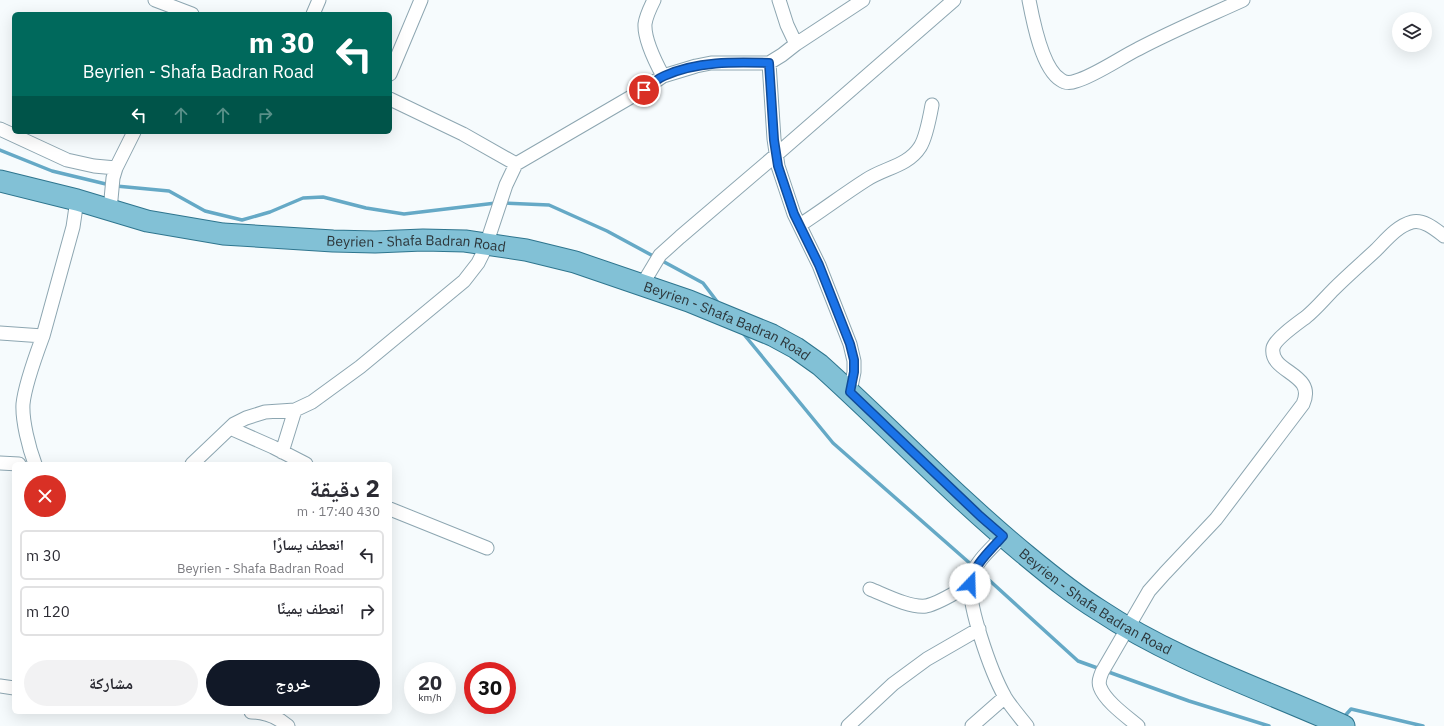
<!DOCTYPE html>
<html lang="ar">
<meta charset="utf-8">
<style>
:root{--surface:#fff;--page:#f2f2f3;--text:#2b2b33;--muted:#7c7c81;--line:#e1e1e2;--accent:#111827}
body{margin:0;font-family:"IBM Plex Sans","Noto Naskh Arabic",sans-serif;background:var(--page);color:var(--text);direction:rtl;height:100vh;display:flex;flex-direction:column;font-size:15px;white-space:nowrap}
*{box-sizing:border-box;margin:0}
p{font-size:13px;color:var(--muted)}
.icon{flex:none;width:22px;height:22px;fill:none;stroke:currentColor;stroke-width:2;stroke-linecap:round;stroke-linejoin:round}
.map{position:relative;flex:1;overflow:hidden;direction:ltr}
.drawer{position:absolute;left:12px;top:462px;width:380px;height:252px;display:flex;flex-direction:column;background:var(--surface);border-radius:6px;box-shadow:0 4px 16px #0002;direction:rtl}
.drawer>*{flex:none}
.guide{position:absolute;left:12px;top:12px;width:380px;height:122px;border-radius:6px;box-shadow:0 4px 16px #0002;direction:rtl;background:#00695c;color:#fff;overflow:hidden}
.fabs{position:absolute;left:1392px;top:12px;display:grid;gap:8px}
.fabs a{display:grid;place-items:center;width:40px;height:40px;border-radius:50%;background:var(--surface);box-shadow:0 4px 16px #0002;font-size:20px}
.speed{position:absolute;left:404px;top:662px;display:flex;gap:8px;font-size:20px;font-weight:700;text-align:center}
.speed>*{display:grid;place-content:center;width:52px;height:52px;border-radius:50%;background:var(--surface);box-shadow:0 4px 16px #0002;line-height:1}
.speed small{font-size:10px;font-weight:400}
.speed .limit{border:6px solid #d22;background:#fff;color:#111}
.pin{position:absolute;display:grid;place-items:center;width:34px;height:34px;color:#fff;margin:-17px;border:2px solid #fff;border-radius:50%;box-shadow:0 1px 4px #0007}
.me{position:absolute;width:44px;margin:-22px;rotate:21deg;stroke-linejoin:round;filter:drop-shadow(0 0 3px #0008)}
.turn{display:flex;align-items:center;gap:14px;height:84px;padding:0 12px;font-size:18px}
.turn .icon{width:52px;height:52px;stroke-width:2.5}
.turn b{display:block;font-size:28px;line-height:34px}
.lanes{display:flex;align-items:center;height:38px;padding:0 12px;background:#0003;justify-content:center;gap:20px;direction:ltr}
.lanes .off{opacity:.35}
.round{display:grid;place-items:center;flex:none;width:42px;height:42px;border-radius:21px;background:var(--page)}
.headline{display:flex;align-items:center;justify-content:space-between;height:68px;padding:0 12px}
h1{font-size:24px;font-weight:800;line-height:30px}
.cta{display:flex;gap:8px;margin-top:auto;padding:8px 12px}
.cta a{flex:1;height:46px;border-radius:24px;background:var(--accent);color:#fff;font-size:16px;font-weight:800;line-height:46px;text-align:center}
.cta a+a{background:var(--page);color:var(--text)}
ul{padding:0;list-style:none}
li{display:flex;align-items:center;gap:12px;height:50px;margin:0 8px 6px;padding:0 4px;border:2px solid var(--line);border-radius:6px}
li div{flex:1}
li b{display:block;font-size:15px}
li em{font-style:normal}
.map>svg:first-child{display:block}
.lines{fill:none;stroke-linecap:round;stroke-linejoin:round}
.stream{stroke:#65a9c6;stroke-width:3.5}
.street-casing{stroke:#8da6b1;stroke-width:15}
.primary-casing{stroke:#2e758e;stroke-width:23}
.street{stroke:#fff;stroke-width:13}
.primary{stroke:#82c1d6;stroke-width:21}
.route-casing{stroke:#114b97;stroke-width:10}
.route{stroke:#1a73e8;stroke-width:7}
.labels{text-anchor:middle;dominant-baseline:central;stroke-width:4;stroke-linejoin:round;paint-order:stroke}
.street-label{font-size:14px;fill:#2c363a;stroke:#fff}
</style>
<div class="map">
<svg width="1444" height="726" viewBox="0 0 1444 726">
<rect width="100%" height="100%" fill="#f6fbfd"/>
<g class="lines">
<!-- stream -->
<path class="stream" d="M 0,150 L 52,171 L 110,185
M 116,186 L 169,191 L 205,211 L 242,220 L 270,212 L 303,198 L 323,197 L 366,208 L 404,214 L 496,203
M 503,203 L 549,205 L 607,231 L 703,283 L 719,304
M 742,332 L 833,443 L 973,566
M 978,570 L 1078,661 L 1189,701 L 1269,726
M 1343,718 L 1351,709 L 1423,726"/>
<defs>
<path id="street" d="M 155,0 L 192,14
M 654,0 C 650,8 646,16 645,24 C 644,40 656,63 663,76
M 779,0 L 787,25 L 796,44
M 1029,0 C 1033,21 1042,69 1061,80 C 1065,83 1071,83 1076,81 C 1094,76 1120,58 1138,49 C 1172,31 1208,16 1243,0
M 313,14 L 319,0
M 769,63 L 774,139 L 778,166 L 794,214 L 819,265 L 850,344 L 854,361 L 854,372 L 850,392
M 390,74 L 421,0
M 390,99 L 463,134 L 516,164
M 0,129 L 67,160 L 94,166 L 116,168 L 113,178 L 110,210
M 116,168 L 134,132
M 800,225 C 823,210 844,194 866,180 C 884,168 908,166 920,147 C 926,138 930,116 932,105
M 642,285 L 660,255 L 680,237 L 776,155 L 954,0
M 0,333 L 43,336 C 36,355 25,384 23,404 C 22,421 29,448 35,464
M 43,336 L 73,227 L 77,200
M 230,428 L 273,447 L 306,464
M 282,452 L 295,410
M 0,463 L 19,464
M 192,464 L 234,424 L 246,418 L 265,412 L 295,410 L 312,402 L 360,367 L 464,281 L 478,263 L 484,251 L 506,185 L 516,164 L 643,90 L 663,76 L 696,66 L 711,63 L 769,63 L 782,55 L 796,44 L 863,0
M 390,509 L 487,548
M 1003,536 C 992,548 976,561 971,577 C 965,601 992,674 1005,697 C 1011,707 1020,717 1027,726
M 870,589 C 885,595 910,608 926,606 C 940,603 958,591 970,584
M 0,686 L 14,688
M 251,712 C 265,712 277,717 288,726
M 848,726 L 893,684 L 927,659 L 979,629
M 972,726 L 1005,697
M 1138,726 C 1126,716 1105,701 1100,687 C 1098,682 1100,677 1102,672 L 1149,591 L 1165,573 L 1216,519 L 1303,404 C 1317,373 1269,373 1273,348 C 1275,339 1298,323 1306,317 C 1316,309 1324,299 1334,289 C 1347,276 1362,263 1376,250 C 1386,240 1397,226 1412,222 C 1423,219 1435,229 1444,236"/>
<g id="primary">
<path id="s1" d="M 0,181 L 77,200 L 147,221 L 223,234 L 333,241 L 375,242 L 423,240 L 465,241 L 526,250 L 575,262 L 689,301 L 772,335 L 796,348 L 820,365 C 890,428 954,496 1027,556 C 1050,575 1073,594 1099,610 C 1174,660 1262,689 1344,726"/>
</g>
</defs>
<!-- street casing -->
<use href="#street" class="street-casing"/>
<!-- primary casing -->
<use href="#primary" class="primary-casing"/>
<!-- street -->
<use href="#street" class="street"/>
<!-- primary -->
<use href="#primary" class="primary"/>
</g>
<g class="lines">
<defs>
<path id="route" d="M 644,90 C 650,85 657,79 664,76 C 697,61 734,62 769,63 L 774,140 L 778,166 L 794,214 L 819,265 L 850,344 L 854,360 L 854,372 L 850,392 L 980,516 L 1003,536 C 990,551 974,564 970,584"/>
</defs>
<!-- route casing -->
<use href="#route" class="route-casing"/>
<!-- route -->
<use href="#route" class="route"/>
</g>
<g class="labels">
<!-- street labels -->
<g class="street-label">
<text stroke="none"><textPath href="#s1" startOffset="423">Beyrien - Shafa Badran Road</textPath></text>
<text stroke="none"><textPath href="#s1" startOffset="747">Beyrien - Shafa Badran Road</textPath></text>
<text stroke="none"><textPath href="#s1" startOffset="1215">Beyrien - Shafa Badran Road</textPath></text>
</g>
</g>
</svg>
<div class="fabs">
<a><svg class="icon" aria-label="layers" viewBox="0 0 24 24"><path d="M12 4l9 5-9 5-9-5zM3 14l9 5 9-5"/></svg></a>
</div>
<div class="speed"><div>20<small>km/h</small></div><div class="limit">30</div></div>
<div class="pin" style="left:644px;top:90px;background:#d93025"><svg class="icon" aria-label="arrive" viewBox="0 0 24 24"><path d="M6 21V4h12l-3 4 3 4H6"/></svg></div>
<svg class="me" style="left:970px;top:584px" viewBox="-20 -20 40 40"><circle r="19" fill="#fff"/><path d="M0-13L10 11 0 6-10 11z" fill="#1a73e8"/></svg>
<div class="guide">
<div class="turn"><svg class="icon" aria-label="left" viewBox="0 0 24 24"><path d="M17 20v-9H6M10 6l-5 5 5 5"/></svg><div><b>30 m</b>Beyrien - Shafa Badran Road</div></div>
<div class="lanes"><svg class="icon" aria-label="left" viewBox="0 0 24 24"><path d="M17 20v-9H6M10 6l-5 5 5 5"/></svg><svg class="icon off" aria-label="ahead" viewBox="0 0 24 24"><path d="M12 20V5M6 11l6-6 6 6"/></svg><svg class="icon off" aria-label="ahead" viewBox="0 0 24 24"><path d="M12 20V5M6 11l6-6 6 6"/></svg><svg class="icon off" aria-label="right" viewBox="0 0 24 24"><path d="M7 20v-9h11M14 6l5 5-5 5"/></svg></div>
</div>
<section class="drawer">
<div class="headline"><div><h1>2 دقيقة</h1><p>430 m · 17:40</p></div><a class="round" style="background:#d93025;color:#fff"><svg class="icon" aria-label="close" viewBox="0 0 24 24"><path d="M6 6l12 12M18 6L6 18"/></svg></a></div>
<ul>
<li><svg class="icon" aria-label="left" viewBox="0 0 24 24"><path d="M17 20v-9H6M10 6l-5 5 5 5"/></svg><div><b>انعطف يسارًا</b><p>Beyrien - Shafa Badran Road</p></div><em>30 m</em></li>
<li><svg class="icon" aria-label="right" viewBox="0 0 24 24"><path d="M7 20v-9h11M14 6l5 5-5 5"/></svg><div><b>انعطف يمينًا</b></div><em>120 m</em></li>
</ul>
<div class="cta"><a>خروج</a><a>مشاركة</a></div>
</section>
</div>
